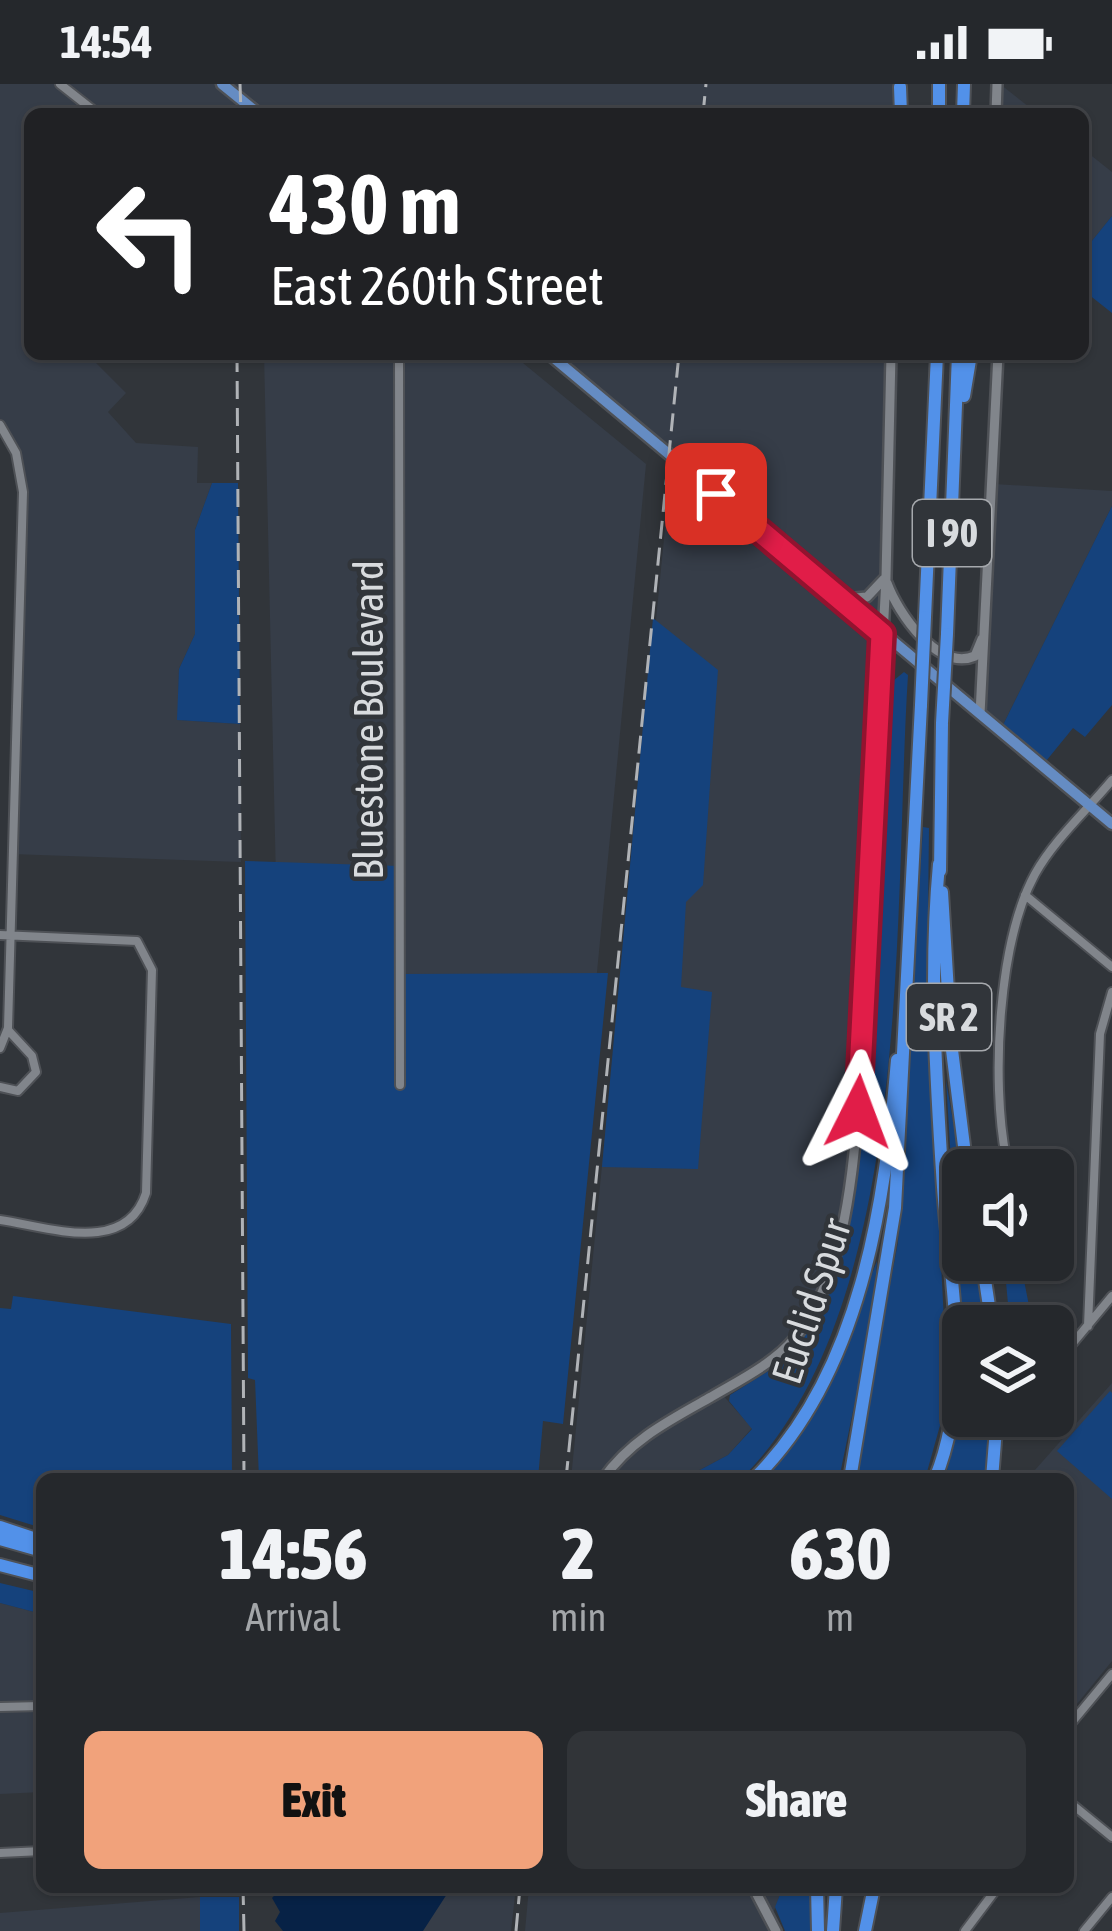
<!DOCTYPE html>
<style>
:root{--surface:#25282c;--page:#313438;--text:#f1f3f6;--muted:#a3a6a9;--line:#424448;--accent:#f1a27b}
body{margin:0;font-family:"Asap Condensed",sans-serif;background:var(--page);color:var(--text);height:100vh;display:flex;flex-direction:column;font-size:45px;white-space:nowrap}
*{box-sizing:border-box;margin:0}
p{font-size:39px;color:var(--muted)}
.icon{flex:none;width:66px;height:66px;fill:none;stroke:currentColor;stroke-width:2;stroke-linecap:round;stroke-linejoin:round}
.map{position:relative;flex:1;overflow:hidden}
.drawer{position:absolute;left:36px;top:1389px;width:1038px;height:420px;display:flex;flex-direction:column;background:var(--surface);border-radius:18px;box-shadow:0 3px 9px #0004,0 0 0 3px var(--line)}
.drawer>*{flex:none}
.hud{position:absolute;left:24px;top:24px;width:1065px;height:252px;border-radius:18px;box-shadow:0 3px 9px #0004,0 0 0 3px var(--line);background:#202124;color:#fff;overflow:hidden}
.tools{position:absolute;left:942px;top:1065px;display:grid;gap:24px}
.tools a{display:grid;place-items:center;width:132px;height:132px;border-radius:18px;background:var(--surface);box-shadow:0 3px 9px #0004,0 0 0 3px var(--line);font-size:60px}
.pin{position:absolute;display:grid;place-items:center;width:102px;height:102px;color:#fff;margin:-51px;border-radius:24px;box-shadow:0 6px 18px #0006}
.me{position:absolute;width:132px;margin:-66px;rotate:3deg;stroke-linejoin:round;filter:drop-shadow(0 0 9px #0008)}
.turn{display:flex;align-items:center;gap:42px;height:252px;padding:0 48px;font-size:54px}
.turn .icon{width:156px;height:156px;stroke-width:2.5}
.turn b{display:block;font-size:84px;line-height:102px}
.eta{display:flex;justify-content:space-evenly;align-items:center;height:204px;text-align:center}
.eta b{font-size:72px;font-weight:800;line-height:84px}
.primary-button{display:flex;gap:24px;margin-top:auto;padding:24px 48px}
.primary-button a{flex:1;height:138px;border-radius:18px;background:var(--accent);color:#111;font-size:48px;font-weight:800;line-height:138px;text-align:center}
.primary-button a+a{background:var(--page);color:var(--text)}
.status{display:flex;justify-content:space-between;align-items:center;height:84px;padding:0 60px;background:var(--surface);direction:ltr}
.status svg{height:33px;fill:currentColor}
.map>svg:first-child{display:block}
.built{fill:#363d48}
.green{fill:#15427c}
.water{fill:#072246}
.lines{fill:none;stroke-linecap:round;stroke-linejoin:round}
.minor-casing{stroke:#4e5156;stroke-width:12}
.tertiary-casing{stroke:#4e5156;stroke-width:14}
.primary-casing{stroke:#4e5156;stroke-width:15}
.motorway-casing{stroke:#4e5156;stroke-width:16}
.minor{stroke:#81858b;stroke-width:8}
.tertiary{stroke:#81858b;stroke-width:9}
.primary{stroke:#658cc3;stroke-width:10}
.motorway{stroke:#5291e9;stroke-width:12}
.rail{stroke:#b0b3b7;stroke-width:3;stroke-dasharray:18 9;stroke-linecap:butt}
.motorway-bridge-casing{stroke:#4e5156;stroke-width:16;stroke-linecap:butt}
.motorway-bridge{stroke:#5291e9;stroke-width:12}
.route-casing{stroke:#92132f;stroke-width:30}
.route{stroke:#e11d48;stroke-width:21}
.labels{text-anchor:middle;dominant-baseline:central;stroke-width:9;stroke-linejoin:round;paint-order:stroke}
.shield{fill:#31353a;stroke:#a6a9ad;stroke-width:3}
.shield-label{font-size:39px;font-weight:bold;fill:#d8dbde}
.street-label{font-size:42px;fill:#d8dbde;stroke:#31353a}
</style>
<div class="status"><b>14:54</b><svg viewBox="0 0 49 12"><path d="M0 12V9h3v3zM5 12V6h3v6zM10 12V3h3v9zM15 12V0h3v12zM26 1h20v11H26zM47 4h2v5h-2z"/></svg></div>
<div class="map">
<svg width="1112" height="1847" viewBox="0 0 1112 1847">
<rect width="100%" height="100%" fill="#31353a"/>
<!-- built -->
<path class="built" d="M 0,0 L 900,0 L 899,30 L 259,30 L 236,12 L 236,30 L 30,30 L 30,270 L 87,270 L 126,309 L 108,328 L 136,359 L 198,363 L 197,399 L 212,399 L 195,446 L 195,550 L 179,585 L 178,636 L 240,640 L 241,778 L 11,770 L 23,408 L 16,369 L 0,341 Z
M 1000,0 L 1038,30 L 996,30 Z
M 1083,65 L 1112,88 L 1112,132 L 1083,168 Z
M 264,270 L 512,270 L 646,380 L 562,1251 L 286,1235 Z
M 549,270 L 891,270 L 886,490 L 850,1105 L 833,1173 L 813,1225 L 792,1258 L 720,1308 L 752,1344 L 728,1371 L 683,1395 L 571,1395 L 672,374 Z
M 994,400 L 1112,407 L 1112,422 L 1000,647 L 985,635 L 984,572 Z
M 1112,1299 L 1112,1577 L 1068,1631 L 1068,1395 L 1027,1395 Z
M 0,1519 L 42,1530 L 42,1708 L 0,1710 Z
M 304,1803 L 516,1803 L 511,1847 L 358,1847 Z
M 529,1803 L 783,1803 L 772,1832 L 776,1847 L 525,1847 Z
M 200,1813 L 200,1847 L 0,1847 L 0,1829 Z"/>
<!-- green -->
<path class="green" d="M 1112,132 L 1112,229 L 1083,206 L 1083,168 Z
M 212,399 L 238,399 L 240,640 L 177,636 L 179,585 L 195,550 L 195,446 Z
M 1112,422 L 1112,621 L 1085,653 L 1073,644 L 1042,682 L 1000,647 Z
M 653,534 L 718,586 L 703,801 L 686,818 L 681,903 L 712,908 L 698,1085 L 602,1083 Z
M 904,588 L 908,591 C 893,825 916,1223 741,1395 L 683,1395 L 728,1371 L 752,1345 L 729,1317 L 730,1311 L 775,1283 L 807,1248 L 844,1165 L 867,1019 L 888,601 Z
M 923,743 L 929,744 L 927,912 L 948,1313 L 925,1395 L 854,1395 L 898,1158 Z
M 245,777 L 399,782 L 400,890 L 608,889 L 563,1340 L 543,1337 L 538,1395 L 259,1395 L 255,1296 L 248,1294 Z
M 946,996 L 963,1096 L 963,1176 L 976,1176 L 986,1242 L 963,1242 L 963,1272 Z
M 1004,1176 L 1020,1176 L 1033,1242 L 1010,1242 Z
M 877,1177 L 873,1230 L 839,1395 L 762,1395 L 818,1324 Z
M 13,1212 L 231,1240 L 232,1395 L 42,1395 L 42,1444 L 0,1431 L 0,1224 L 11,1225 Z
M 1110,1307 L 1112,1309 L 1112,1415 L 1057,1367 Z
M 963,1319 L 963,1332 L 991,1332 L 987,1395 L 945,1395 Z
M 0,1499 L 42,1509 L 42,1530 L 0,1519 Z
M 783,1803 L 810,1803 L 812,1847 L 785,1847 L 775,1823 Z
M 200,1813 L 239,1813 L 239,1847 L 200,1847 Z"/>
<!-- water -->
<path class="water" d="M 282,1803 L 465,1803 L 447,1810 L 423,1847 L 283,1847 L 275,1837 L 280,1828 L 272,1814 Z"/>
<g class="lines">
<defs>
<path id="minor" d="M 60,0 L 98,30
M 399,270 L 400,1001
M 0,341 L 16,369 L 23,408 L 8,944 L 0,964
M 1025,811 L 1112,883
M 0,851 L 137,857 L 152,886 L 146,1109 C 126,1172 49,1143 0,1136
M 0,1003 L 18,1007 L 36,988 L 32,972 L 8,946
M 1006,1073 C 991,997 998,858 1035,790 C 1054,756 1087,726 1112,696
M 1003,1086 L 1004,1076 L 1014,1070 L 1023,1076 L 1024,1086
M 1088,1242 L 1100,950 L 1112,908
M 1053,1283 L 1112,1212
M 0,1623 L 42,1622
M 1068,1643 L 1112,1590
M 1068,1717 L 1112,1753
M 0,1769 L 42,1767
M 965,1847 L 998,1803
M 1084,1847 L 1112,1813"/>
<path id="tertiary" d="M 996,30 L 997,0
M 887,499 C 898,529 938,588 975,572 L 982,555
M 843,515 L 867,513 L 884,495
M 980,630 L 998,270
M 603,1395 C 630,1356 670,1336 711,1313 C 738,1297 773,1280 794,1255 C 843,1195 851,1103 858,1028 L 886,494 L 891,270
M 753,1803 L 776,1847"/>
<path id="primary" d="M 222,0 L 259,30
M 549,270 L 1112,740"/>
<path id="motorway" d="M 900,3 L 901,30
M 939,30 L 939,0
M 963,30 L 964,0
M 964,312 L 971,270
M 925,533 L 937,270
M 947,550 L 958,270
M 940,787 L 942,639
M 942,808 L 951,958 L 967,1086
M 982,1176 L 992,1242
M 754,1395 C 861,1290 885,1119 897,976
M 850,1395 L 895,1124 L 921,621
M 935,1395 C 973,1302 950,1200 943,1103 C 936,996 929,887 939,780
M 992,1395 L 997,1332
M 0,1443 L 42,1457
M 0,1455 L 42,1467
M 0,1481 L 42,1492
M 817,1803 L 818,1847
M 833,1847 L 836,1803
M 865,1847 L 874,1803"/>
</defs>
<!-- minor casing -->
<use href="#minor" class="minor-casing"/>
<!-- tertiary casing -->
<use href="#tertiary" class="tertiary-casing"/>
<!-- primary casing -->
<use href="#primary" class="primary-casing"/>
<!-- motorway casing -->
<use href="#motorway" class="motorway-casing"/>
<!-- minor -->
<use href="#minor" class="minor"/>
<!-- tertiary -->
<use href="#tertiary" class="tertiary"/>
<!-- primary -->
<use href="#primary" class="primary"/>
<!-- motorway -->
<use href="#motorway" class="motorway"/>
<!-- rail -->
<path class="rail" d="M 240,0 L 241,30
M 703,30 L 706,0
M 237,270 L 244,1395
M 566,1395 L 679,270
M 243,1803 L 244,1847
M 516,1847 L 520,1803"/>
<defs>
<path id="motorway-bridge" d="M 921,621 L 925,533
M 942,639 L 947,550"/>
</defs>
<!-- motorway-bridge casing -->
<use href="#motorway-bridge" class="motorway-bridge-casing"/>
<!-- motorway-bridge -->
<use href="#motorway-bridge" class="motorway-bridge"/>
</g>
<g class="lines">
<defs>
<path id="route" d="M 716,410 L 882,550 L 858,1028"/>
</defs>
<!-- route casing -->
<use href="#route" class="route-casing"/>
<!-- route -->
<use href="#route" class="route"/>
</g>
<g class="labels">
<!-- shield labels -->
<g class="shield">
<rect x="913" y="416" width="78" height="66" rx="9"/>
<rect x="907" y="900" width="84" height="66" rx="9"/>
</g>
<g class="shield-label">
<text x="952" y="449">I 90</text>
<text x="949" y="933">SR 2</text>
</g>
<!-- street labels -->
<g class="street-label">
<text transform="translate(368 636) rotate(-90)">Bluestone Boulevard</text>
<text transform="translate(811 1217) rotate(-72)">Euclid Spur</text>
</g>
</g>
</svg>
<div class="tools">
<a><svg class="icon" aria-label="sound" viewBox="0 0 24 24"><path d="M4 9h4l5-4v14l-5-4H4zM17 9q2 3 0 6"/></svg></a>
<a><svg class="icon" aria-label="layers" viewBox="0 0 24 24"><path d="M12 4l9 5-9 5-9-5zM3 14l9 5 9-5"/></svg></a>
</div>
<div class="pin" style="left:716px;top:410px;background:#d93025"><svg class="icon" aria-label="arrive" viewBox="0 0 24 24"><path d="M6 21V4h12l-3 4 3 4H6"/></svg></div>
<svg class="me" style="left:858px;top:1028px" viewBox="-20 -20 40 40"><path d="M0-17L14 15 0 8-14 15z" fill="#e11d48" stroke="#fff" stroke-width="4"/></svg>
<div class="hud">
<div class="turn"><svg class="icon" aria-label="left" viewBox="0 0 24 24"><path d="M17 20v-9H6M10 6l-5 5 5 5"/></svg><div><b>430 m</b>East 260th Street</div></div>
</div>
<section class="drawer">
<div class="eta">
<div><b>14:56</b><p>Arrival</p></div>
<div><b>2</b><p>min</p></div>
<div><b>630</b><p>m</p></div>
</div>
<div class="primary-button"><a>Exit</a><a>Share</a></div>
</section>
</div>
